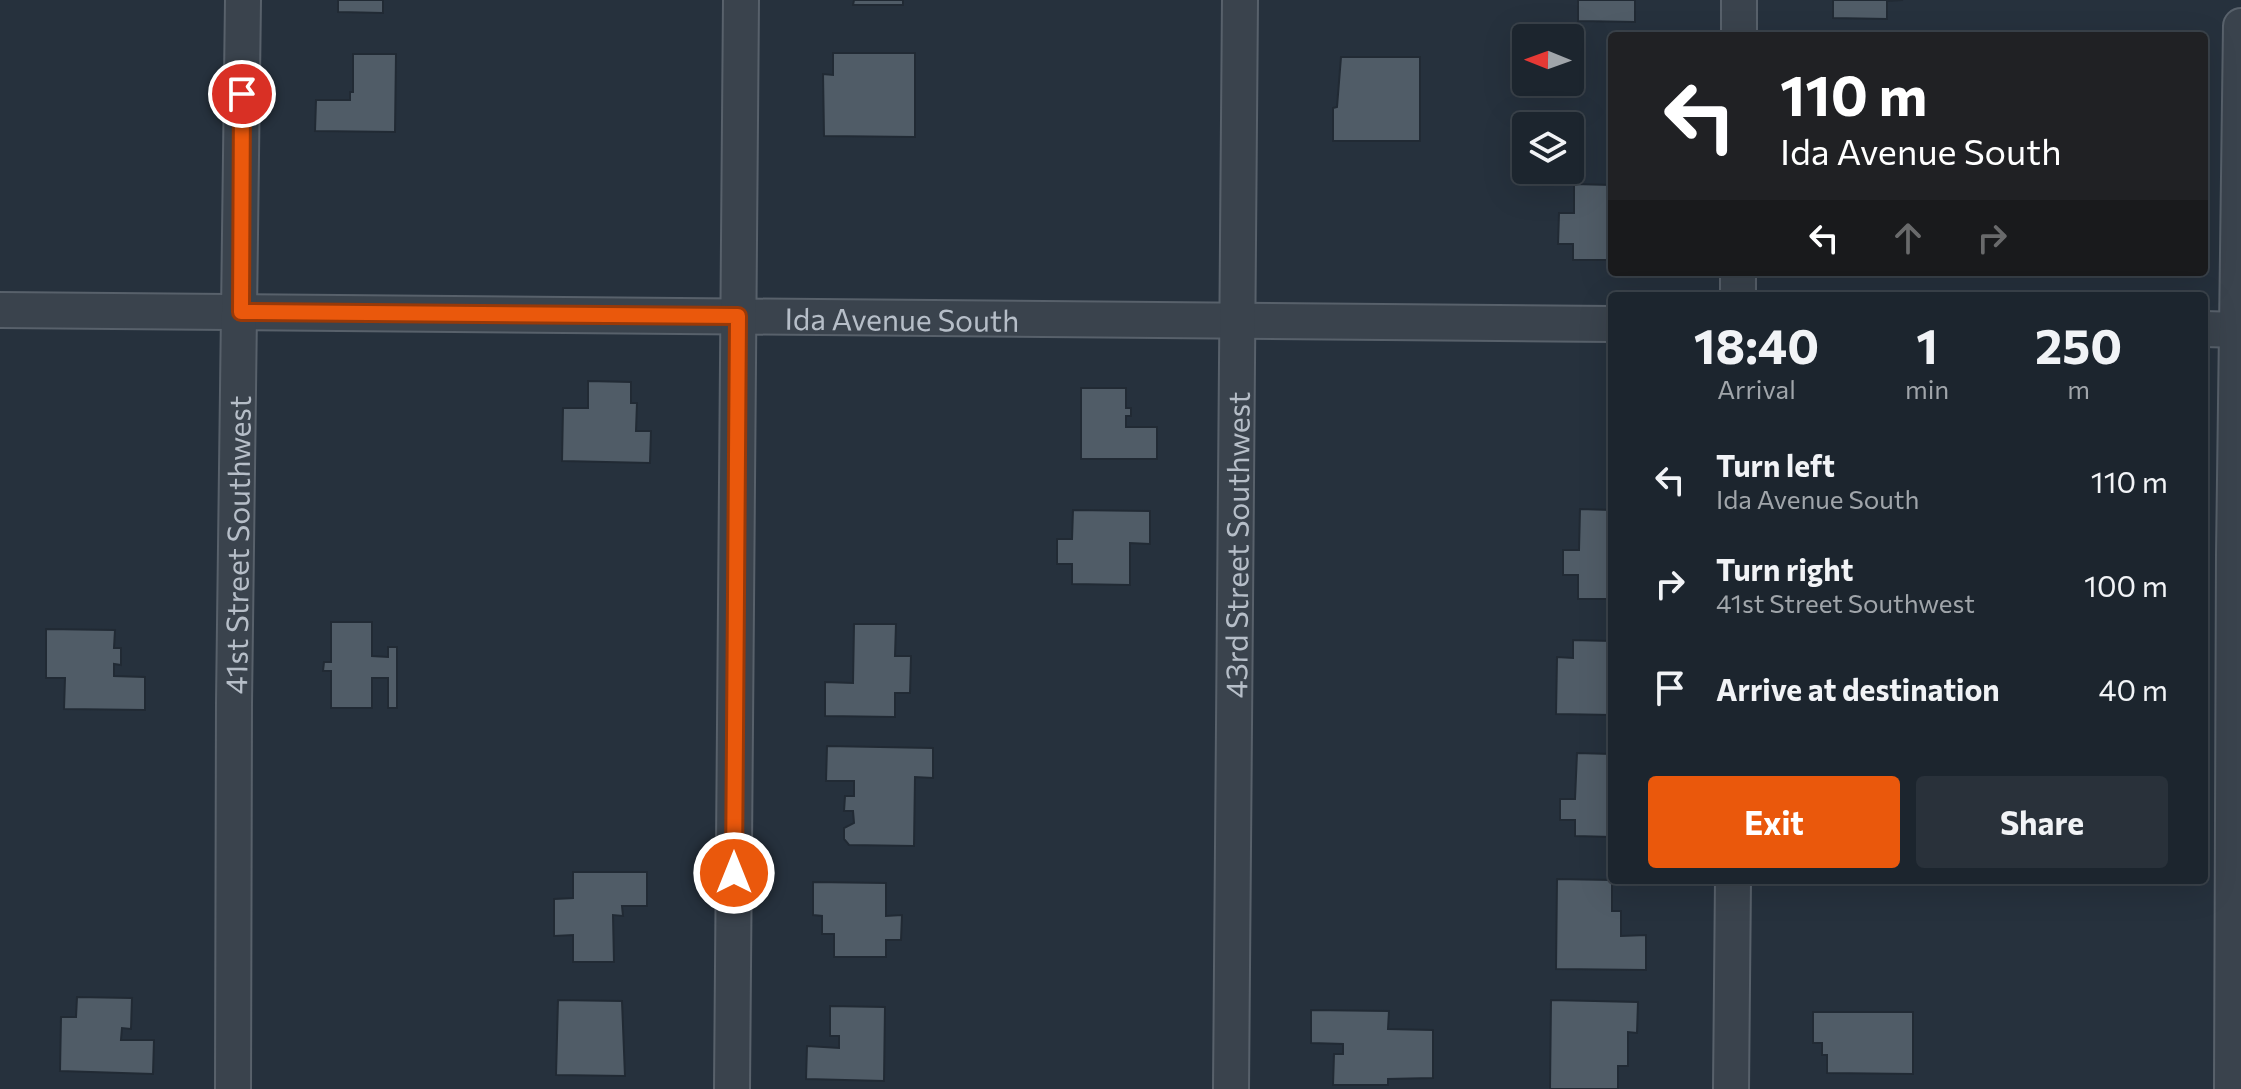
<!DOCTYPE html>
<style>
:root{--surface:#1c252e;--page:#29313a;--text:#f1f3f6;--muted:#a0a5aa;--line:#3a424a;--accent:#ea580c}
body{margin:0;font-family:Commissioner,sans-serif;background:var(--page);color:var(--text);height:100vh;display:flex;flex-direction:column;font-size:30px;white-space:nowrap}
*{box-sizing:border-box;margin:0}
p{font-size:26px;color:var(--muted)}
.icon{flex:none;width:44px;height:44px;fill:none;stroke:currentColor;stroke-width:2;stroke-linecap:round;stroke-linejoin:round}
.map{position:relative;flex:1;overflow:hidden}
.sheet{position:absolute;left:1608px;top:292px;width:600px;height:592px;display:flex;flex-direction:column;background:var(--surface);border-radius:8px;box-shadow:0 8px 32px #0002,0 0 0 2px var(--line)}
.sheet>*{flex:none}
.banner{position:absolute;left:1608px;top:32px;width:600px;height:244px;border-radius:8px;box-shadow:0 8px 32px #0002,0 0 0 2px var(--line);background:#202124;color:#fff;overflow:hidden}
.needle{width:52px;rotate:271deg}
.tools{position:absolute;left:1512px;top:24px;display:grid;gap:16px}
.tools a{display:grid;place-items:center;width:72px;height:72px;border-radius:8px;background:var(--surface);box-shadow:0 8px 32px #0002,0 0 0 2px var(--line);font-size:40px}
.pin{position:absolute;display:grid;place-items:center;width:68px;height:68px;color:#fff;margin:-34px;border:4px solid #fff;border-radius:50%;box-shadow:0 2px 8px #0007}
.me{position:absolute;width:88px;margin:-44px;rotate:0deg;stroke-linejoin:round;filter:drop-shadow(0 0 6px #0008)}
.turn{display:flex;align-items:center;gap:28px;height:168px;padding:0 40px;font-size:36px}
.turn .icon{width:104px;height:104px;stroke-width:2.5}
.turn b{display:block;font-size:56px;line-height:68px}
.lanes{display:flex;align-items:center;height:76px;padding:0 40px;background:#0003;justify-content:center;gap:40px;direction:ltr}
.lanes .off{opacity:.35}
.eta{display:flex;justify-content:space-evenly;align-items:center;height:136px;text-align:center}
.eta b{font-size:48px;font-weight:700;line-height:56px}
.action{display:flex;gap:16px;margin-top:auto;padding:16px 40px}
.action a{flex:1;height:92px;border-radius:8px;background:var(--accent);color:#fff;font-size:32px;font-weight:700;line-height:92px;text-align:center}
.action a+a{background:var(--page);color:var(--text)}
ul{padding:0;list-style:none}
li{display:flex;align-items:center;gap:24px;height:104px;padding:0 40px}
li div{flex:1}
li b{display:block;font-size:30px}
li em{font-style:normal}
.map>svg:first-child{display:block}
.building{fill:#505c67;stroke:#212a34;stroke-width:2}
.lines{fill:none;stroke-linecap:round;stroke-linejoin:round}
.minor-casing{stroke:#58616b;stroke-width:38}
.minor{stroke:#3a434d;stroke-width:34}
.route-casing{stroke:#983908;stroke-width:20}
.route{stroke:#ea580c;stroke-width:14}
.labels{text-anchor:middle;dominant-baseline:central;stroke-width:8;stroke-linejoin:round;paint-order:stroke}
.street-label{font-size:30px;fill:#b6bec8;stroke:#1f2832}
</style>
<div class="map">
<svg width="2241" height="1089" viewBox="0 0 2241 1089">
<rect width="100%" height="100%" fill="#26313d"/>
<!-- building -->
<path class="building" d="M 338,0 L 383,0 L 383,13 L 338,12 Z
M 854,0 L 903,0 L 903,5 L 853,5 Z
M 1578,0 L 1635,0 L 1635,22 L 1578,21 Z
M 1833,0 L 1903,0 L 1887,1 L 1887,19 L 1833,18 Z
M 833,53 L 915,53 L 915,137 L 824,136 L 823,74 L 833,75 Z
M 353,54 L 396,54 L 395,132 L 315,131 L 316,100 L 350,100 L 350,92 L 353,92 Z
M 1341,57 L 1420,57 L 1420,141 L 1333,141 L 1333,108 L 1337,107 Z
M 1574,184 L 1612,185 L 1612,260 L 1573,260 L 1573,244 L 1558,244 L 1559,213 L 1574,213 Z
M 588,381 L 631,382 L 631,403 L 637,403 L 636,431 L 651,431 L 650,463 L 562,461 L 563,408 L 588,408 Z
M 1081,388 L 1126,388 L 1126,408 L 1131,408 L 1131,416 L 1126,416 L 1126,427 L 1157,427 L 1157,459 L 1081,459 Z
M 1580,509 L 1612,510 L 1612,599 L 1578,599 L 1578,575 L 1563,575 L 1563,550 L 1579,550 Z
M 1073,510 L 1150,511 L 1150,544 L 1130,543 L 1130,585 L 1072,584 L 1072,564 L 1057,564 L 1057,539 L 1072,539 Z
M 331,622 L 372,622 L 372,656 L 388,657 L 388,647 L 397,647 L 397,708 L 388,708 L 388,678 L 372,678 L 372,708 L 331,708 L 331,671 L 323,671 L 324,662 L 331,662 Z
M 854,624 L 896,624 L 895,656 L 911,656 L 910,693 L 895,693 L 895,717 L 825,716 L 825,682 L 853,683 Z
M 46,629 L 115,630 L 114,648 L 121,648 L 121,665 L 114,664 L 114,676 L 145,677 L 145,710 L 64,709 L 65,678 L 46,678 Z
M 1573,640 L 1612,641 L 1612,715 L 1556,714 L 1557,657 L 1573,658 Z
M 827,746 L 933,748 L 933,778 L 915,777 L 914,846 L 849,845 L 844,839 L 844,828 L 854,823 L 853,811 L 844,811 L 845,796 L 854,796 L 854,781 L 826,781 Z
M 1577,753 L 1612,754 L 1612,837 L 1575,836 L 1575,820 L 1560,820 L 1560,799 L 1575,799 Z
M 573,872 L 647,872 L 647,906 L 622,906 L 623,916 L 613,915 L 614,962 L 573,962 L 573,935 L 554,936 L 554,899 L 573,898 Z
M 1557,879 L 1612,880 L 1612,911 L 1621,911 L 1621,936 L 1646,935 L 1646,970 L 1556,969 Z
M 813,882 L 886,883 L 886,916 L 902,915 L 901,940 L 886,940 L 886,957 L 834,957 L 834,934 L 822,934 L 822,916 L 813,915 Z
M 77,997 L 132,998 L 131,1029 L 122,1028 L 121,1040 L 154,1040 L 153,1074 L 60,1071 L 61,1017 L 76,1017 Z
M 558,1000 L 622,1001 L 625,1076 L 556,1075 Z
M 1551,1000 L 1638,1002 L 1637,1033 L 1628,1032 L 1628,1066 L 1618,1066 L 1618,1089 L 1550,1089 Z
M 830,1006 L 885,1007 L 884,1081 L 806,1079 L 807,1046 L 839,1048 L 839,1036 L 830,1036 Z
M 1311,1010 L 1389,1011 L 1388,1029 L 1433,1030 L 1433,1078 L 1388,1079 L 1388,1085 L 1333,1085 L 1334,1054 L 1343,1054 L 1343,1044 L 1311,1043 Z
M 1813,1012 L 1913,1012 L 1913,1074 L 1827,1073 L 1827,1055 L 1822,1055 L 1822,1043 L 1813,1043 Z"/>
<g class="lines">
<defs>
<g id="minor">
<path d="M 1739,36 L 1739,0"/>
<path d="M 1738,296 L 1738,272"/>
<path id="s1" d="M 0,310 L 1612,324"/>
<path d="M 2204,329 L 2241,330"/>
<path id="s2" d="M 233,1089 L 234,703 L 243,0"/>
<path d="M 732,1089 L 741,0"/>
<path id="s3" d="M 1231,1089 L 1240,0"/>
<path d="M 1731,1089 L 1733,880"/>
<path d="M 2232,1089 L 2234,555 L 2241,26"/>
</g>
</defs>
<!-- minor casing -->
<use href="#minor" class="minor-casing"/>
<!-- minor -->
<use href="#minor" class="minor"/>
</g>
<g class="lines">
<defs>
<path id="route" d="M 242,94 L 241,312 L 738,316 L 734,873"/>
</defs>
<!-- route casing -->
<use href="#route" class="route-casing"/>
<!-- route -->
<use href="#route" class="route"/>
</g>
<g class="labels">
<!-- street labels -->
<g class="street-label">
<text stroke="none"><textPath href="#s1" startOffset="902">Ida Avenue South</textPath></text>
<text stroke="none"><textPath href="#s2" startOffset="544">41st Street Southwest</textPath></text>
<text stroke="none"><textPath href="#s3" startOffset="544">43rd Street Southwest</textPath></text>
</g>
</g>
</svg>
<div class="tools">
<a><svg class="needle" viewBox="-14 -14 28 28"><path d="M0-13l5 13h-10z" fill="#e53935"/><path d="M0 13l5-13h-10z" fill="#a0a5aa"/></svg></a>
<a><svg class="icon" aria-label="layers" viewBox="0 0 24 24"><path d="M12 4l9 5-9 5-9-5zM3 14l9 5 9-5"/></svg></a>
</div>
<div class="pin" style="left:242px;top:94px;background:#d93025"><svg class="icon" aria-label="arrive" viewBox="0 0 24 24"><path d="M6 21V4h12l-3 4 3 4H6"/></svg></div>
<svg class="me" style="left:734px;top:873px" viewBox="-20 -20 40 40"><circle r="17" fill="#ea580c" stroke="#fff" stroke-width="3"/><path d="M0-11L8 9 0 5-8 9z" fill="#fff"/></svg>
<div class="banner">
<div class="turn"><svg class="icon" aria-label="left" viewBox="0 0 24 24"><path d="M17 20v-9H6M10 6l-5 5 5 5"/></svg><div><b>110 m</b>Ida Avenue South</div></div>
<div class="lanes"><svg class="icon" aria-label="left" viewBox="0 0 24 24"><path d="M17 20v-9H6M10 6l-5 5 5 5"/></svg><svg class="icon off" aria-label="ahead" viewBox="0 0 24 24"><path d="M12 20V5M6 11l6-6 6 6"/></svg><svg class="icon off" aria-label="right" viewBox="0 0 24 24"><path d="M7 20v-9h11M14 6l5 5-5 5"/></svg></div>
</div>
<section class="sheet">
<div class="eta">
<div><b>18:40</b><p>Arrival</p></div>
<div><b>1</b><p>min</p></div>
<div><b>250</b><p>m</p></div>
</div>
<ul>
<li><svg class="icon" aria-label="left" viewBox="0 0 24 24"><path d="M17 20v-9H6M10 6l-5 5 5 5"/></svg><div><b>Turn left</b><p>Ida Avenue South</p></div><em>110 m</em></li>
<li><svg class="icon" aria-label="right" viewBox="0 0 24 24"><path d="M7 20v-9h11M14 6l5 5-5 5"/></svg><div><b>Turn right</b><p>41st Street Southwest</p></div><em>100 m</em></li>
<li><svg class="icon" aria-label="arrive" viewBox="0 0 24 24"><path d="M6 21V4h12l-3 4 3 4H6"/></svg><div><b>Arrive at destination</b></div><em>40 m</em></li>
</ul>
<div class="action"><a>Exit</a><a>Share</a></div>
</section>
</div>
